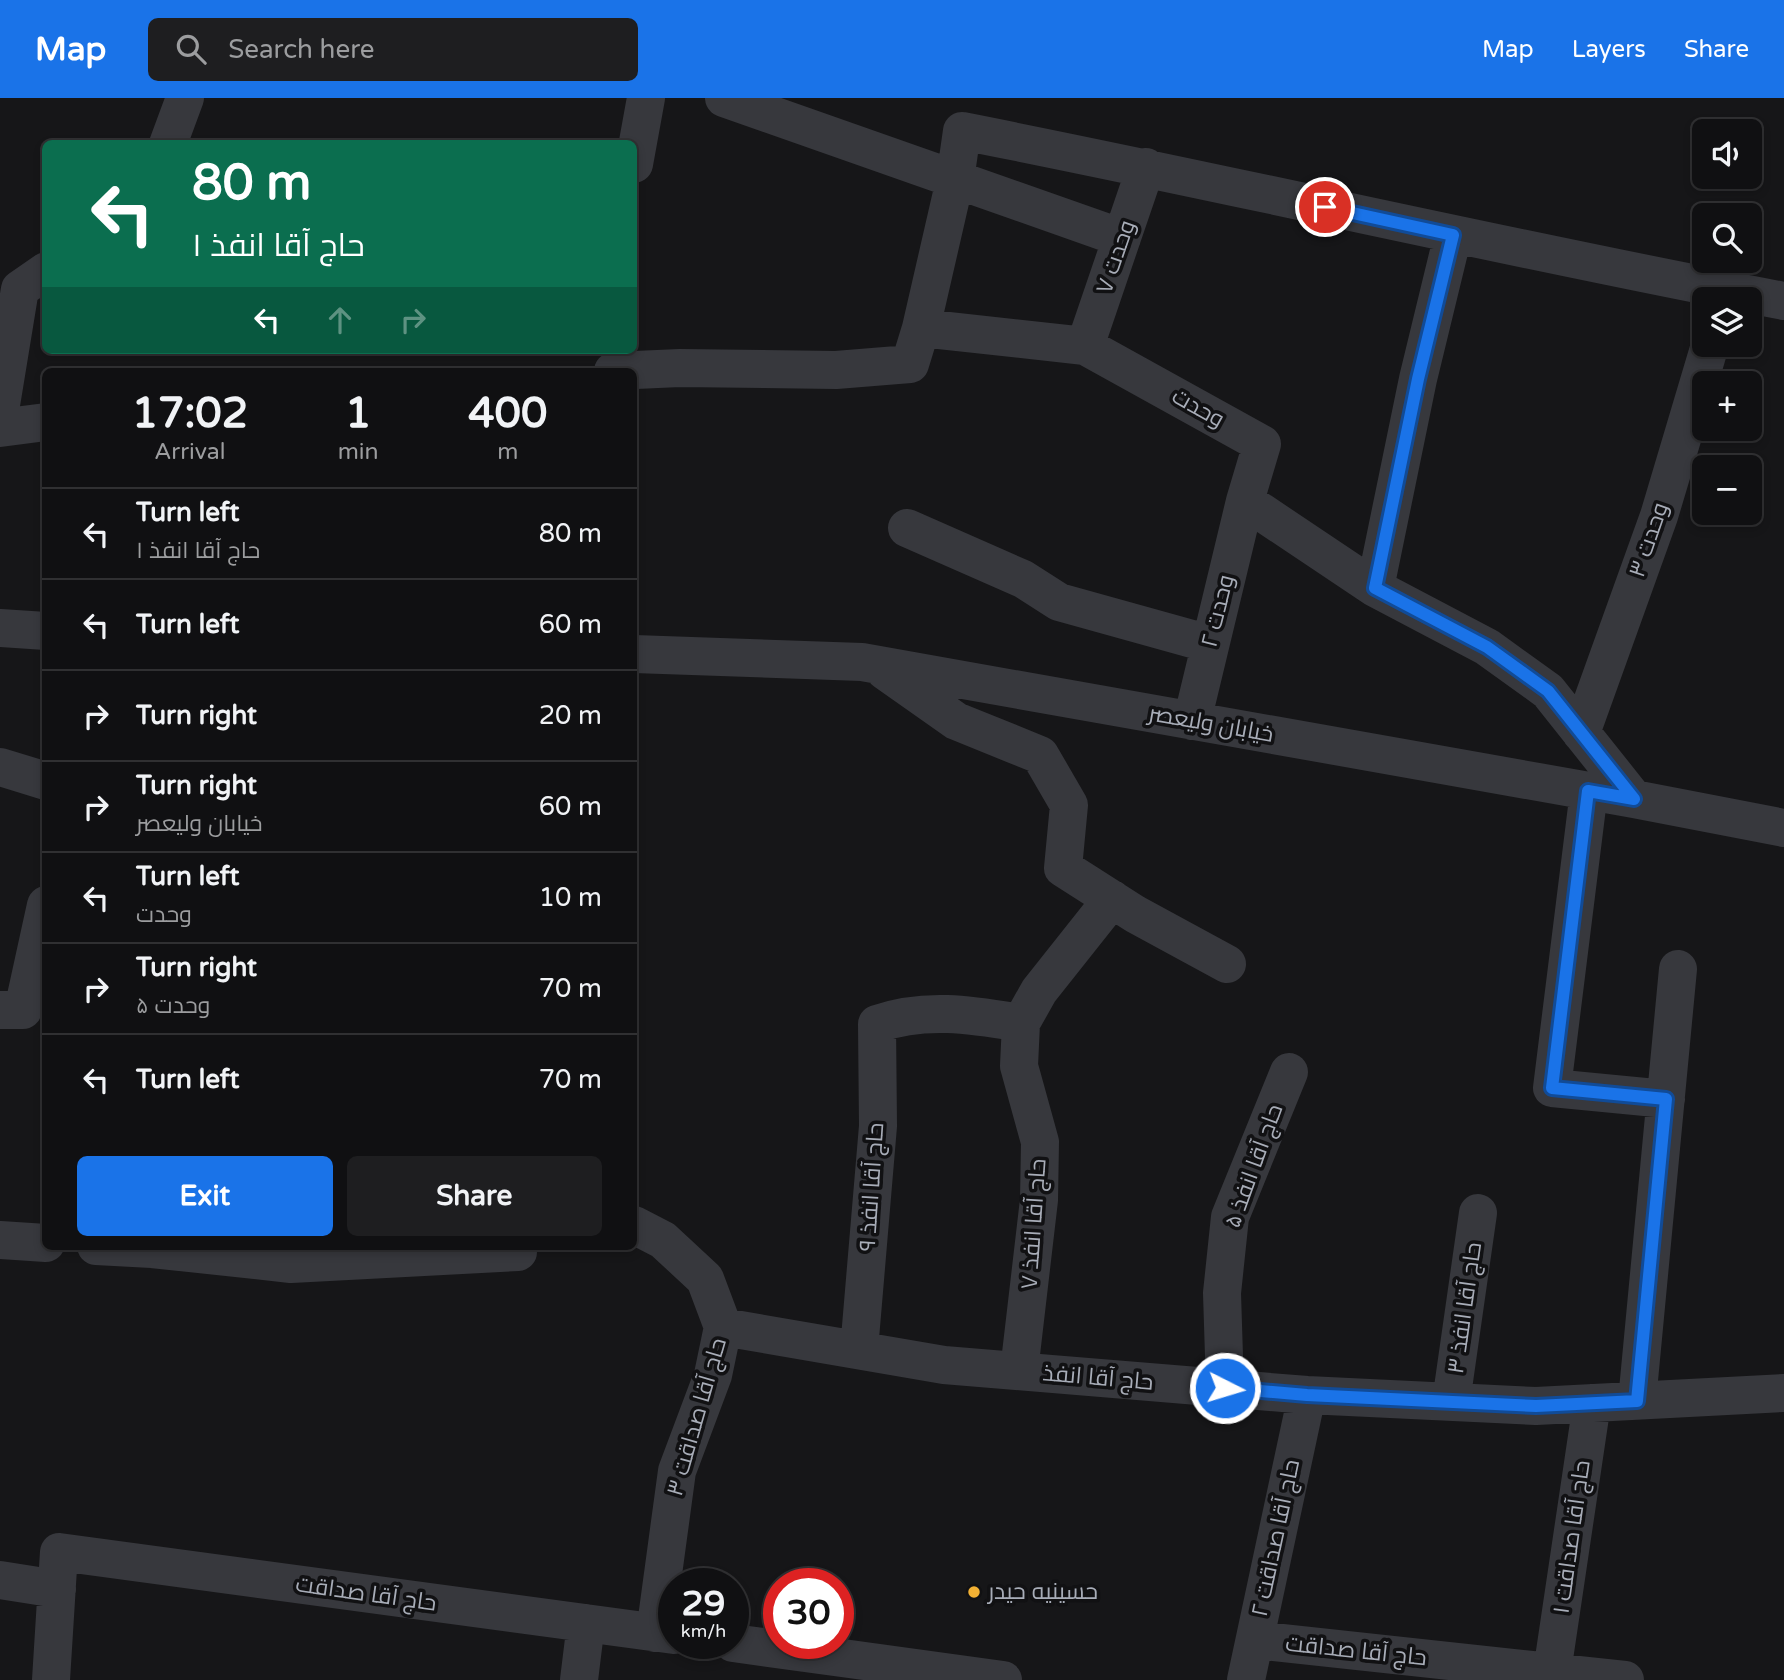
<!DOCTYPE html>
<meta charset="utf-8">
<style>
:root{--surface:#101012;--page:#1e1e20;--text:#f1f3f6;--muted:#9c9d9f;--line:#303032;--accent:#1a73e8}
body{margin:0;font-family:"Varela Round",Cairo,sans-serif;background:var(--page);color:var(--text);height:100vh;display:flex;flex-direction:column;font-size:26px;white-space:nowrap}
*{box-sizing:border-box;margin:0}
p{font-size:23px;color:var(--muted)}
.icon{flex:none;width:38px;height:38px;fill:none;stroke:currentColor;stroke-width:2;stroke-linecap:round;stroke-linejoin:round}
.map{position:relative;flex:1;overflow:hidden}
.details{position:absolute;left:42px;top:270px;width:595px;height:882px;display:flex;flex-direction:column;background:var(--surface);border-radius:10px;box-shadow:0 4px 10px #0003,0 0 0 2px var(--line)}
.details>*{flex:none}
.guide{position:absolute;left:42px;top:42px;width:595px;height:214px;border-radius:10px;box-shadow:0 4px 10px #0003,0 0 0 2px var(--line);background:#0b6e4f;color:#fff;overflow:hidden}
.controls{position:absolute;left:1692px;top:21px;display:grid;gap:14px}
.controls a{display:grid;place-items:center;width:70px;height:70px;border-radius:10px;background:var(--surface);box-shadow:0 4px 10px #0003,0 0 0 2px var(--line);font-size:35px}
.speed{position:absolute;left:658px;top:1470px;display:flex;gap:14px;font-size:35px;font-weight:700;text-align:center}
.speed>*{display:grid;place-content:center;width:91px;height:91px;border-radius:50%;background:var(--surface);box-shadow:0 4px 10px #0003,0 0 0 2px var(--line);line-height:1}
.speed small{font-size:18px;font-weight:400}
.speed .limit{border:10px solid #d22;background:#fff;color:#111}
.pin{position:absolute;display:grid;place-items:center;width:60px;height:60px;color:#fff;margin:-30px;border:4px solid #fff;border-radius:50%;box-shadow:0 2px 7px #0007}
.me{position:absolute;width:77px;margin:-38px;rotate:95deg;stroke-linejoin:round;filter:drop-shadow(0 0 5px #0008)}
.turn{display:flex;align-items:center;gap:24px;height:147px;padding:0 35px;font-size:32px}
.turn .icon{width:91px;height:91px;stroke-width:2.5}
.turn b{display:block;font-size:49px;line-height:60px}
.lanes{display:flex;align-items:center;height:66px;padding:0 35px;background:#0003;justify-content:center;gap:35px;direction:ltr}
.lanes .off{opacity:.35}
.eta{display:flex;justify-content:space-evenly;align-items:center;height:119px;text-align:center}
.eta b{font-size:42px;font-weight:700;line-height:49px}
.action{display:flex;gap:14px;margin-top:auto;padding:14px 35px}
.action a{flex:1;height:80px;border-radius:10px;background:var(--accent);color:#fff;font-size:28px;font-weight:700;line-height:80px;text-align:center}
.action a+a{background:var(--page);color:var(--text)}
ul{padding:0;list-style:none}
li{display:flex;align-items:center;gap:21px;height:91px;padding:0 35px;border-top:2px solid var(--line)}
li div{flex:1}
li b{display:block;font-size:26px}
li em{font-style:normal}
header{display:flex;align-items:center;gap:42px;box-sizing:border-box;height:98px;padding:0 35px;background:var(--accent);color:#fff}
header strong{font-size:33px}
nav{display:flex;gap:38px;margin-inline-start:auto;font-size:24px}
.search{width:490px;height:63px;background:var(--page);display:flex;align-items:center;gap:18px;box-sizing:border-box;padding:0 24px;border-radius:10px;color:var(--muted);font-size:26px}
.map>svg:first-child{display:block}
.lines{fill:none;stroke-linecap:round;stroke-linejoin:round}
.minor{stroke:#37383d;stroke-width:38}
.route-casing{stroke:#114b97;stroke-width:18}
.route{stroke:#1a73e8;stroke-width:12}
.poi-dot{fill:#f2b134;stroke:#111113;stroke-width:2.5}
.labels{text-anchor:middle;dominant-baseline:central;stroke-width:7;stroke-linejoin:round;paint-order:stroke}
.street-label{font-size:23px;fill:#a8adb8;stroke:#111113}
.poi-label{font-size:23px;fill:#a8adb8;stroke:#111113;text-anchor:start}
</style>
<header>
<strong>Map</strong>
<div class="search"><svg class="icon" aria-label="search" viewBox="0 0 24 24"><circle cx="10" cy="10" r="6"/><path d="M15 15l6 6"/></svg>Search here</div>
<nav><a>Map</a><a>Layers</a><a>Share</a></nav>
</header>
<div class="map">
<svg width="1784" height="1582" viewBox="0 0 1784 1582">
<rect width="100%" height="100%" fill="#161618"/>
<g class="lines">
<!-- minor -->
<path class="minor" d="M 724,0 L 1122,140
M 168,46 L 185,0
M 634,66 L 646,0
M 921,230 L 955,82 L 962,33 C 1237,87 1509,151 1784,203
M 1085,248 L 1146,69
M 613,273 L 680,270 L 836,272 L 910,266 L 921,230 L 1085,248 L 1262,346 L 1245,403 L 1375,490 L 1487,549 L 1548,593 L 1634,701
M 0,313 L 20,191 L 46,173
M 0,330 L 46,324
M 907,430 L 1023,481 L 1059,504 L 1210,546
M 1375,490 L 1418,281 L 1453,137
M 0,530 L 46,533
M 634,556 L 862,564 L 1634,701 L 1784,730
M 885,573 L 956,623 L 1040,657 L 1069,707 L 1063,770 L 1135,816 L 1227,866
M 1192,623 L 1245,403
M 1581,635 L 1659,418 L 1710,247
M 0,669 L 46,683
M 1589,693 L 1552,990 L 1666,1001
M 0,912 L 23,912 L 46,807
M 634,1127 L 663,1142 L 705,1181 L 723,1229
M 0,1142 L 46,1145
M 96,1148 L 152,1151 L 291,1166 L 518,1154 L 518,1148
M 723,1229 L 944,1267 L 1307,1297 L 1536,1308 L 1784,1295
M 859,1252 L 878,1028 L 877,926 C 925,909 972,917 1021,925
M 1019,1273 L 1039,1102 L 1040,1044 L 1019,968 L 1021,925 L 1039,893 L 1112,801
M 1225,1290 L 1222,1195 L 1230,1119 L 1289,974
M 1637,1303 L 1678,871
M 1451,1304 L 1478,1115
M 0,1482 L 57,1491
M 655,1535 L 677,1373 L 713,1277 L 723,1229
M 1255,1542 L 1625,1582
M 733,1545 L 1003,1582
M 1552,1574 L 1592,1305
M 51,1582 L 59,1454 L 674,1537
M 579,1582 L 586,1525
M 1246,1582 L 1307,1297"/>
</g>
<g class="lines">
<defs>
<path id="route" d="M 1225,1290 L 1307,1297 L 1536,1308 L 1637,1303 L 1666,1001 L 1552,990 L 1588,693 L 1634,701 L 1548,593 L 1487,549 L 1375,490 L 1418,281 L 1453,137 L 1325,109"/>
</defs>
<!-- route casing -->
<use href="#route" class="route-casing"/>
<!-- route -->
<use href="#route" class="route"/>
</g>
<!-- markers -->
<circle class="poi-dot" cx="974" cy="1494" r="7"/>
<g class="labels">
<!-- street labels -->
<g class="street-label">
<text transform="translate(1116 159) rotate(-71)">وحدت ۷</text>
<text transform="translate(1198 310) rotate(29)">وحدت</text>
<text transform="translate(1649 442) rotate(-71)">وحدت ۳</text>
<text transform="translate(1218 513) rotate(-76)">وحدت ۲</text>
<text transform="translate(1211 626) rotate(10)">خیابان ولیعصر</text>
<text transform="translate(1254 1068) rotate(-70)">حاج آقا انفذ ۵</text>
<text transform="translate(872 1089) rotate(-86)">حاج آقا انفذ ۹</text>
<text transform="translate(1034 1126) rotate(-86)">حاج آقا انفذ ۷</text>
<text transform="translate(1465 1210) rotate(-82)">حاج آقا انفذ ۳</text>
<text transform="translate(1098 1280) rotate(5)">حاج آقا انفذ</text>
<text transform="translate(697 1319) rotate(-74)">حاج آقا صداقت ۳</text>
<text transform="translate(1572 1439) rotate(-82)">حاج آقا صداقت ۱</text>
<text transform="translate(1276 1440) rotate(-78)">حاج آقا صداقت ۲</text>
<text transform="translate(366 1496) rotate(8)">حاج آقا صداقت</text>
<text transform="translate(1356 1553) rotate(6)">حاج آقا صداقت</text>
</g>
<!-- poi labels -->
<g class="poi-label">
<text x="988" y="1494">حسینیه حیدر</text>
</g>
</g>
</svg>
<div class="controls">
<a><svg class="icon" aria-label="sound" viewBox="0 0 24 24"><path d="M4 9h4l5-4v14l-5-4H4zM17 9q2 3 0 6"/></svg></a>
<a><svg class="icon" aria-label="search" viewBox="0 0 24 24"><circle cx="10" cy="10" r="6"/><path d="M15 15l6 6"/></svg></a>
<a><svg class="icon" aria-label="layers" viewBox="0 0 24 24"><path d="M12 4l9 5-9 5-9-5zM3 14l9 5 9-5"/></svg></a>
<a>+</a>
<a>−</a>
</div>
<div class="speed"><div>29<small>km/h</small></div><div class="limit">30</div></div>
<div class="pin" style="left:1325px;top:109px;background:#d93025"><svg class="icon" aria-label="arrive" viewBox="0 0 24 24"><path d="M6 21V4h12l-3 4 3 4H6"/></svg></div>
<svg class="me" style="left:1225px;top:1290px" viewBox="-20 -20 40 40"><circle r="17" fill="#1a73e8" stroke="#fff" stroke-width="3"/><path d="M0-11L8 9 0 5-8 9z" fill="#fff"/></svg>
<div class="guide">
<div class="turn"><svg class="icon" aria-label="left" viewBox="0 0 24 24"><path d="M17 20v-9H6M10 6l-5 5 5 5"/></svg><div><b>80 m</b>حاج آقا انفذ ۱</div></div>
<div class="lanes"><svg class="icon" aria-label="left" viewBox="0 0 24 24"><path d="M17 20v-9H6M10 6l-5 5 5 5"/></svg><svg class="icon off" aria-label="ahead" viewBox="0 0 24 24"><path d="M12 20V5M6 11l6-6 6 6"/></svg><svg class="icon off" aria-label="right" viewBox="0 0 24 24"><path d="M7 20v-9h11M14 6l5 5-5 5"/></svg></div>
</div>
<section class="details">
<div class="eta">
<div><b>17:02</b><p>Arrival</p></div>
<div><b>1</b><p>min</p></div>
<div><b>400</b><p>m</p></div>
</div>
<ul>
<li><svg class="icon" aria-label="left" viewBox="0 0 24 24"><path d="M17 20v-9H6M10 6l-5 5 5 5"/></svg><div><b>Turn left</b><p>حاج آقا انفذ ۱</p></div><em>80 m</em></li>
<li><svg class="icon" aria-label="left" viewBox="0 0 24 24"><path d="M17 20v-9H6M10 6l-5 5 5 5"/></svg><div><b>Turn left</b></div><em>60 m</em></li>
<li><svg class="icon" aria-label="right" viewBox="0 0 24 24"><path d="M7 20v-9h11M14 6l5 5-5 5"/></svg><div><b>Turn right</b></div><em>20 m</em></li>
<li><svg class="icon" aria-label="right" viewBox="0 0 24 24"><path d="M7 20v-9h11M14 6l5 5-5 5"/></svg><div><b>Turn right</b><p>خیابان ولیعصر</p></div><em>60 m</em></li>
<li><svg class="icon" aria-label="left" viewBox="0 0 24 24"><path d="M17 20v-9H6M10 6l-5 5 5 5"/></svg><div><b>Turn left</b><p>وحدت</p></div><em>10 m</em></li>
<li><svg class="icon" aria-label="right" viewBox="0 0 24 24"><path d="M7 20v-9h11M14 6l5 5-5 5"/></svg><div><b>Turn right</b><p>وحدت ۵</p></div><em>70 m</em></li>
<li><svg class="icon" aria-label="left" viewBox="0 0 24 24"><path d="M17 20v-9H6M10 6l-5 5 5 5"/></svg><div><b>Turn left</b></div><em>70 m</em></li>
</ul>
<div class="action"><a>Exit</a><a>Share</a></div>
</section>
</div>
